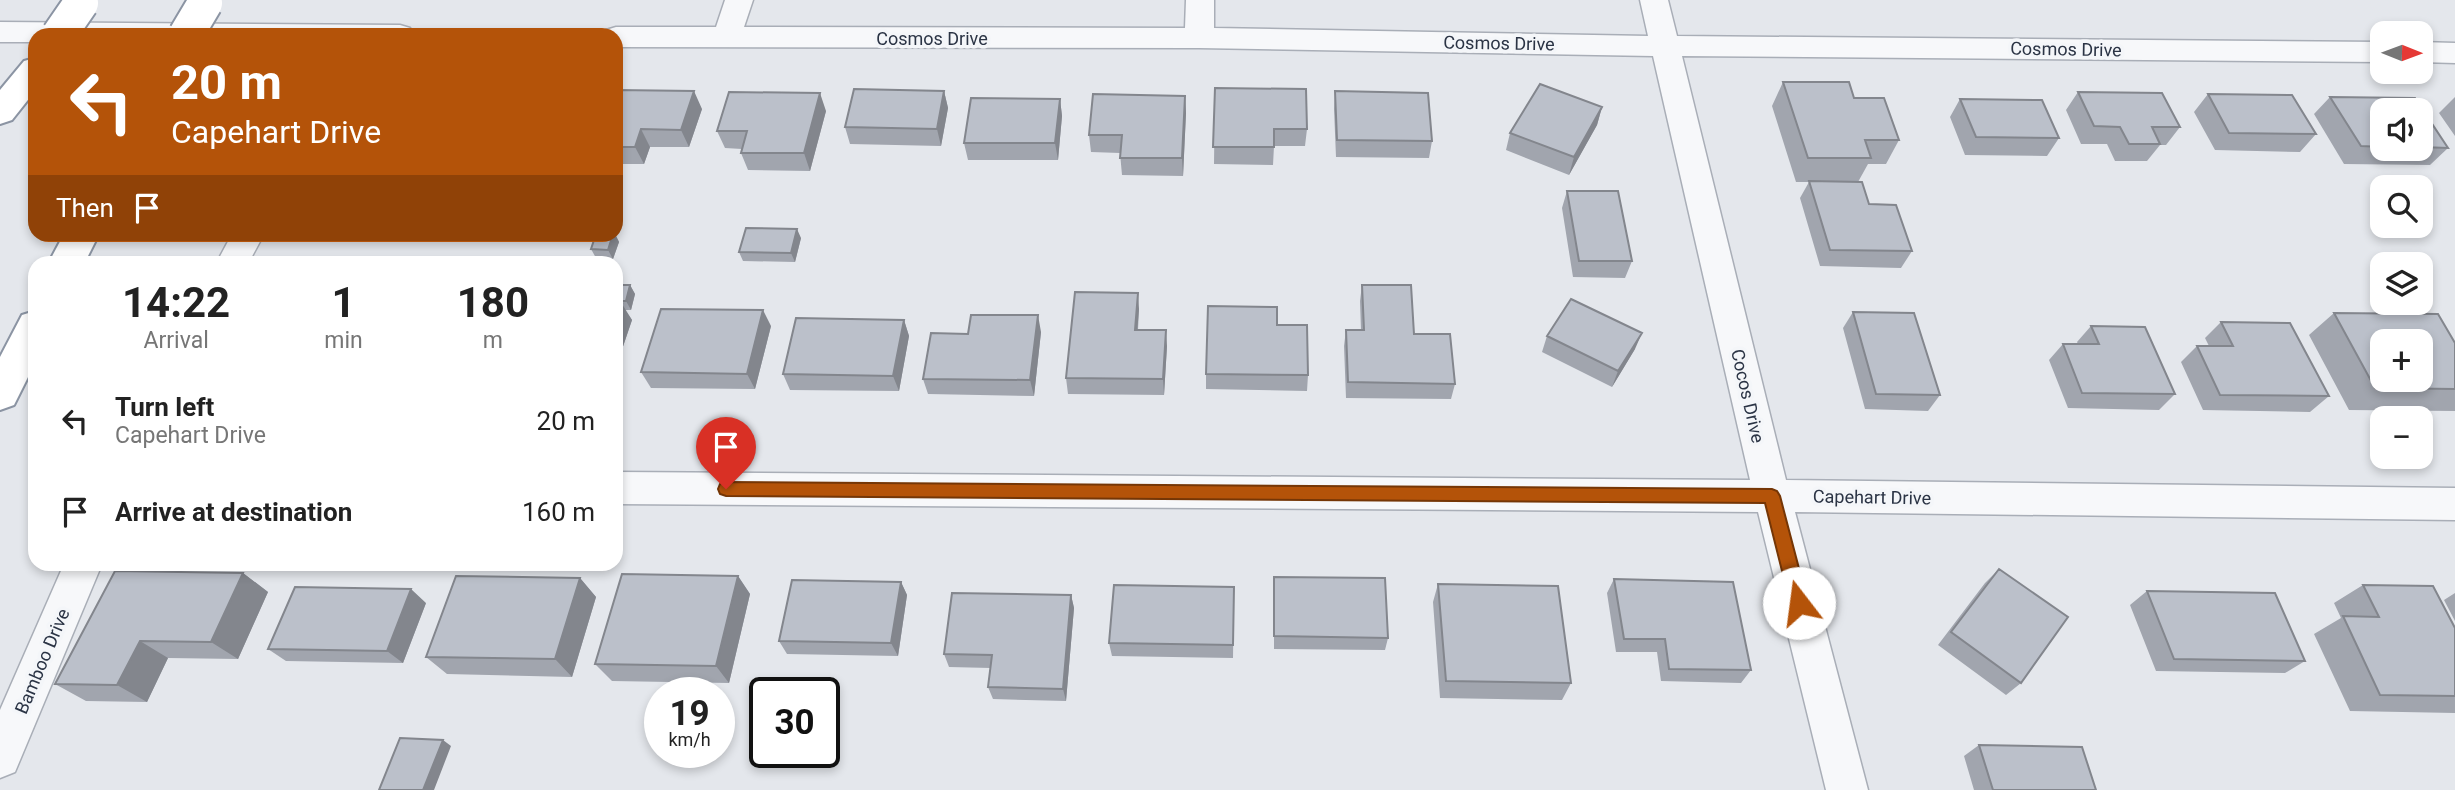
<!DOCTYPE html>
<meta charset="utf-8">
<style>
:root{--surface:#fff;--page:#f2f2f2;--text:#222;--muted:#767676}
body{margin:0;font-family:Roboto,sans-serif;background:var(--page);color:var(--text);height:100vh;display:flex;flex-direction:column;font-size:26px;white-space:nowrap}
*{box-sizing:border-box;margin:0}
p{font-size:23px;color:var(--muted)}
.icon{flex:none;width:38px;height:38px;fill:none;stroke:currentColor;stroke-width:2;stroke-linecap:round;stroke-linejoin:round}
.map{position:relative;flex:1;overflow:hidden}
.details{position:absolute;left:28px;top:256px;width:595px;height:315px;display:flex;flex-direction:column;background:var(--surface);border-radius:21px;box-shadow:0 4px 10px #0003}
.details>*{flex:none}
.guide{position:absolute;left:28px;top:28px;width:595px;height:214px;border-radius:21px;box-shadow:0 4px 10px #0003;background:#b45309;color:#fff;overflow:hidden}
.needle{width:46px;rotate:91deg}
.tools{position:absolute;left:2370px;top:21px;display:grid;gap:14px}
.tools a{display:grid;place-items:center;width:63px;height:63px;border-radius:14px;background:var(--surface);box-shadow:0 4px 10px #0003;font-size:35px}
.speed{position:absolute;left:644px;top:677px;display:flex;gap:14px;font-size:35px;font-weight:700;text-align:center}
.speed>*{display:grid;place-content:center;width:91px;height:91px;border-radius:50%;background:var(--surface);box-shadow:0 4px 10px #0003;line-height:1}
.speed small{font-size:18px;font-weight:400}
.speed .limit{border:4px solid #111;border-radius:10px;background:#fff;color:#111}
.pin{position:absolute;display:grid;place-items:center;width:60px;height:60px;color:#fff;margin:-72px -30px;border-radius:50% 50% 50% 0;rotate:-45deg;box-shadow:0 0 7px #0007}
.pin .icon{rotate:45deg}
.me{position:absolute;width:77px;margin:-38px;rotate:345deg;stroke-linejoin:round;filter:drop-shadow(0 0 5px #0008)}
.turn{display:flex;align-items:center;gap:24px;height:147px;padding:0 28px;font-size:32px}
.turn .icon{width:91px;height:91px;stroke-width:2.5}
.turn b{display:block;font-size:49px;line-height:60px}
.then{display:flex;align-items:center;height:66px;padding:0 28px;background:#0003;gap:14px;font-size:26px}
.eta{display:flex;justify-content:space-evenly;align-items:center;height:119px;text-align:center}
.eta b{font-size:42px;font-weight:700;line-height:49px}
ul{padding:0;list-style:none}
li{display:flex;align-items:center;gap:21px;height:91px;padding:0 28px}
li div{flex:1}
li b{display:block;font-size:26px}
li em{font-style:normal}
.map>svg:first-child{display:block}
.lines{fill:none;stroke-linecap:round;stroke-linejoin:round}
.street-casing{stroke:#a9aeb7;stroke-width:3}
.highway-casing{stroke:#8b94a3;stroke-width:4}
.street{fill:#f7f8fa;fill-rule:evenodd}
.highway{fill:#fff;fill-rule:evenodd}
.highway-bridge-casing{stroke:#8b94a3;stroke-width:38;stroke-linecap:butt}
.highway-bridge{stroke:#fff;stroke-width:34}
.wall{fill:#a1a5ae;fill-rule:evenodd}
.shaded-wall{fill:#83868d}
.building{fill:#bbc0ca;stroke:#83868d;stroke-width:2;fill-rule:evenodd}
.route{fill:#b45309;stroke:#753606;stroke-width:2}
.labels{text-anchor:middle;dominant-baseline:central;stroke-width:7;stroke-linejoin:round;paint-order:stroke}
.street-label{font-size:18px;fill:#2b3445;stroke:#f4f6f9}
</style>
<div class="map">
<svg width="2455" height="790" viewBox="0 0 2455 790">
<rect width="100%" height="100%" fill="#e4e7ec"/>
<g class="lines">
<defs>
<path id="street" d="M 725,0 L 753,0 L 744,27 L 1185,28 L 1186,0 L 1214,0 L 1214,28 L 1648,36 L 1640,0 L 1668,0 L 1677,36 L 2382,42 L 2382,62 L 1682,56 L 1786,480 L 2455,488 L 2455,520 L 1795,512 L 1868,790 L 1826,790 L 1758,512 L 616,504 L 616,472 L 1750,480 L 1653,56 L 1199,48 L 616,47 L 616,35 L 603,35 L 606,30 L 616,27 L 716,27 Z
M 0,22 L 400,25 L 410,28 L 414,35 L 35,35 L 35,42 L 0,42 Z
M 2420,42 L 2455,43 L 2455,63 L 2420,62 Z
M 232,234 L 264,234 L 249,262 L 217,262 Z
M 64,564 L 102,564 L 15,772 L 0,778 L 0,710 Z"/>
<path id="highway" d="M 35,58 L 35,91 L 12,120 L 0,124 L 0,90 L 24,61 Z
M 64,234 L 99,234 L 85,262 L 49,262 Z
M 35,311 L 35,363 L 14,405 L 0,410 L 0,357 L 22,315 Z"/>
</defs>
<!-- street casing -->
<use href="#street" class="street-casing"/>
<!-- highway casing -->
<use href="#highway" class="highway-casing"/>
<!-- street -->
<use href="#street" class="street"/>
<!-- highway -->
<use href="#highway" class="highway"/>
<defs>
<path id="highway-bridge" d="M 59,35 L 81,3
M 186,35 L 205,3"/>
</defs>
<!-- highway-bridge casing -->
<use href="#highway-bridge" class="highway-bridge-casing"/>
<!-- highway-bridge -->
<use href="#highway-bridge" class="highway-bridge"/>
</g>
<!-- wall -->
<path class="wall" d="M 1783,82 L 1854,98 L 1899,140 L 1886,164 L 1868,164 L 1858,182 L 1869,204 L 1912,251 L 1901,268 L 1820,266 L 1800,198 L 1809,182 L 1796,182 L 1772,106 Z
M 1215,88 L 1307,129 L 1305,146 L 1274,146 L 1273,165 L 1214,164 Z
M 616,90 L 702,109 L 689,147 L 650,147 L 644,164 L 616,164 Z
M 944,91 L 948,108 L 941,146 L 850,144 L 845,127 Z
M 1335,91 L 1432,141 L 1429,158 L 1336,157 L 1334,109 Z
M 2078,92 L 2180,127 L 2166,145 L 2160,145 L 2147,161 L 2115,161 L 2107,144 L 2081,144 L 2066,110 Z
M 2208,94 L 2316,134 L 2300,152 L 2215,150 L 2194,112 Z
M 1185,96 L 1186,113 L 1183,176 L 1122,175 L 1120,153 L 1091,152 L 1089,135 Z
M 2330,97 L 2415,98 L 2448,148 L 2430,165 L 2344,164 L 2314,114 ZM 2382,110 L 2420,110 L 2420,149 L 2382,149 Z
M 2455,97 L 2455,136 L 2439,113 Z
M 1060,99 L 1062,116 L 1058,160 L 968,160 L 964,143 Z
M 1960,99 L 2059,138 L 2047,156 L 1965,155 L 1950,117 Z
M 1602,107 L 1597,125 L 1569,175 L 1506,150 L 1510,133 Z
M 826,111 L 810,171 L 748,170 L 741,153 L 742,149 L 725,148 L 717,131 Z
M 1567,191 L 1632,261 L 1625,278 L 1573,277 L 1562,208 Z
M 596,234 L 615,234 L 619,242 L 613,259 L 596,258 L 591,249 Z
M 801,238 L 795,262 L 743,261 L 739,252 Z
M 616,285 L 630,285 L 635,294 L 631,310 L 625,310 L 632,320 L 616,367 Z
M 1362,285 L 1414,334 L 1455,384 L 1451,399 L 1346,398 L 1344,346 L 1346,330 L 1361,330 L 1360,301 Z
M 1139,309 L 1138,330 L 1167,346 L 1164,395 L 1068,394 L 1066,378 Z
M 1853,312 L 1940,395 L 1928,411 L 1865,409 L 1843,328 Z
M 2334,313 L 2455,343 L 2455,411 L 2349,410 L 2309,335 Z
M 904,320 L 909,336 L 899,391 L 790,390 L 783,374 Z
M 2221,322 L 2329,396 L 2310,412 L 2203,410 L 2181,362 L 2197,346 L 2209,346 L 2205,338 Z
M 1277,325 L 1308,375 L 1307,391 L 1206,389 L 1206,374 Z
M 771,326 L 755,389 L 651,388 L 641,372 Z
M 2091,326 L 2175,394 L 2159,410 L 2068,408 L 2049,360 L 2063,344 L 2078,344 L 2077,342 Z
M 1041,332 L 1034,396 L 928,394 L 923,379 L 968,334 Z
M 1547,336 L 1635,349 L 1612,387 L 1542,352 Z
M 1999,569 L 2021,683 L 2006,695 L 1938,645 L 1985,583 Z
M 243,573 L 268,592 L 238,659 L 168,658 L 147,702 L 86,701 L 55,684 Z
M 738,576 L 750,594 L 729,683 L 612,681 L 595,664 Z
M 1274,577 L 1388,638 L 1385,650 L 1274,649 Z
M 580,578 L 596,597 L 572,677 L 447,674 L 426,657 Z
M 1614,579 L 1751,670 L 1741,683 L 1661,681 L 1657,652 L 1616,652 L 1607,593 Z
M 901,582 L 907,595 L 898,656 L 787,654 L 779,641 Z
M 1438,584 L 1571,683 L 1562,700 L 1440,698 L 1433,602 Z
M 2363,585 L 2455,628 L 2455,713 L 2350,711 L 2314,634 L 2341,618 L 2334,603 Z
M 1234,587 L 1233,658 L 1112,656 L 1109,643 Z
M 2147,591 L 2305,661 L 2285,673 L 2156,671 L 2130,605 Z
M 2455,593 L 2455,621 L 2444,600 Z
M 1071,595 L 1074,608 L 1066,701 L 993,699 L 988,687 L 991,668 L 949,667 L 944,654 Z
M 426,603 L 403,663 L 286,661 L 268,649 Z
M 1979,745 L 2096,790 L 1974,790 L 1964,756 Z"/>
<!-- shaded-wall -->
<path class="shaded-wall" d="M 694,91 L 702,109 L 689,147 L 681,130 Z
M 944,91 L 948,108 L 941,146 L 937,129 Z
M 820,93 L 826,111 L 810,171 L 804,153 Z
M 1185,96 L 1186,113 L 1183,176 L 1182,158 Z
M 1060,99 L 1062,116 L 1058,160 L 1055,143 Z
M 1602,107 L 1597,125 L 1569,175 L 1574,157 Z
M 641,129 L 650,147 L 644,164 L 635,147 Z
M 797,229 L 801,238 L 795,262 L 791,253 Z
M 613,234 L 615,234 L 619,242 L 613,259 L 608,250 Z
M 630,285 L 635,294 L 631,310 L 626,301 Z
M 1138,293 L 1139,309 L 1136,346 L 1135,330 Z
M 622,304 L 632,320 L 616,367 L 616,321 Z
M 763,310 L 771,326 L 755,389 L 747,374 Z
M 1038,315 L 1041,332 L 1034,396 L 1030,380 Z
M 904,320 L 909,336 L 899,391 L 893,376 Z
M 1166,330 L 1167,346 L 1164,395 L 1163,379 Z
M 1642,333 L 1635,349 L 1612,387 L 1618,371 Z
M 243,573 L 268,592 L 238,659 L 211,642 Z
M 738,576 L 750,594 L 729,683 L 716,666 Z
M 580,578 L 596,597 L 572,677 L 555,659 Z
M 901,582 L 907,595 L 898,656 L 891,643 Z
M 411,589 L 426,603 L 403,663 L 387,651 Z
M 1071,595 L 1074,608 L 1066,701 L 1063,689 Z
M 140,641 L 168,658 L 147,702 L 117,685 Z
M 443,740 L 451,746 L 434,790 L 423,790 Z"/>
<!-- building -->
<path class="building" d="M 1783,82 L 1849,82 L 1854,98 L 1884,98 L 1899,140 L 1865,140 L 1871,158 L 1808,158 Z
M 1540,84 L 1602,107 L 1574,157 L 1510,133 Z
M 1215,88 L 1306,89 L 1307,129 L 1274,129 L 1274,147 L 1213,147 Z
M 854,89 L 944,91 L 937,129 L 845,127 Z
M 616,90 L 694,91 L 681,130 L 641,129 L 635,147 L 616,147 Z
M 1335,91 L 1428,93 L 1432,141 L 1337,140 Z
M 729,92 L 820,93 L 804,153 L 741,153 L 747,131 L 717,131 Z
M 2078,92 L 2162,93 L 2180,127 L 2152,127 L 2160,144 L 2129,144 L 2120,127 L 2094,126 Z
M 1093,94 L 1185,96 L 1182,158 L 1120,158 L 1122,135 L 1089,135 Z
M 2208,94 L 2292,95 L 2316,134 L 2229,133 Z
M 2330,97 L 2415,98 L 2448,148 L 2420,147 L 2420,110 L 2382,110 L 2382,147 L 2361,146 Z
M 971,98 L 1060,99 L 1055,143 L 964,143 Z
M 1960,99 L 2042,100 L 2059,138 L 1976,137 Z
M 1809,181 L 1862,182 L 1869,204 L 1896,205 L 1912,251 L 1830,250 Z
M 1567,191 L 1618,191 L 1632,261 L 1579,261 Z
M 746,228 L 797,229 L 791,253 L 739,252 Z
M 596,234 L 613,234 L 608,250 L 591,249 Z
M 616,285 L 630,285 L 626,301 L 616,301 Z
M 1362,285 L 1411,285 L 1414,334 L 1450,334 L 1455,384 L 1348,382 L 1346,330 L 1364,330 Z
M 1075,292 L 1138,293 L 1135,330 L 1166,330 L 1163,379 L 1066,378 Z
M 1571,299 L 1642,333 L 1618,371 L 1547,336 Z
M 616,303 L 622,304 L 616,321 Z
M 1208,306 L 1277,307 L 1277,325 L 1307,325 L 1308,375 L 1206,374 Z
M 661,309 L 763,310 L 747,374 L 641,372 Z
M 1853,312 L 1914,313 L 1940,395 L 1876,394 Z
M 2334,313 L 2438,314 L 2455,343 L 2455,389 L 2375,388 ZM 2382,341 L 2420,341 L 2420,380 L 2382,380 Z
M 971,315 L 1038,315 L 1030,380 L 923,379 L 931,333 L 968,334 Z
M 796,318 L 904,320 L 893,376 L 783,374 Z
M 2221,322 L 2290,323 L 2329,396 L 2220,395 L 2197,346 L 2233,346 Z
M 2091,326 L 2145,327 L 2175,394 L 2082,393 L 2063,344 L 2099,344 Z
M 1999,569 L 2068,617 L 2021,683 L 1951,632 Z
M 115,571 L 243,573 L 211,642 L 140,641 L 117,685 L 55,684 Z
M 622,574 L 738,576 L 716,666 L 595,664 Z
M 456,576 L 580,578 L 555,659 L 426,657 Z
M 1274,577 L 1385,578 L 1388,638 L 1274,636 Z
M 1614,579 L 1733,582 L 1751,670 L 1669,669 L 1665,639 L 1624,639 Z
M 792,580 L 901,582 L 891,643 L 779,641 Z
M 1438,584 L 1558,586 L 1571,683 L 1446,681 Z
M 1114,585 L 1234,587 L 1233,645 L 1109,643 Z
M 2363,585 L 2433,586 L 2455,628 L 2455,696 L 2380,695 L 2343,616 L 2379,617 Z
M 295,587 L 411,589 L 387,651 L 268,649 Z
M 2147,591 L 2275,593 L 2305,661 L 2174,659 Z
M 952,593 L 1071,595 L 1063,689 L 988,687 L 992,655 L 944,654 Z
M 400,738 L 443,740 L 423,790 L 379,790 Z
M 1979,745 L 2082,747 L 2096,790 L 1993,790 Z"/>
<!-- route -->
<path class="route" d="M 726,482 L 1772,489 L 1777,491 L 1780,496 L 1808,603 L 1805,609 L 1799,611 L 1793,609 L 1790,603 L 1765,503 L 726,496 L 720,494 L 718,489 L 720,484 Z"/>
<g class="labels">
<!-- street labels -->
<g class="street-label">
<text x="932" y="38">Cosmos Drive</text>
<text transform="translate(1499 43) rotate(1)">Cosmos Drive</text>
<text transform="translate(2066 49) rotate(1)">Cosmos Drive</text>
<text transform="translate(1748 396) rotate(77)">Cocos Drive</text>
<text transform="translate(1872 497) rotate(1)">Capehart Drive</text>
<text transform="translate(42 661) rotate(-67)">Bamboo Drive</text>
</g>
</g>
</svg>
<div class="tools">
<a><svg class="needle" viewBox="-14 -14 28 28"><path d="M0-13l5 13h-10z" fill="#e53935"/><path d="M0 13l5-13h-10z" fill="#767676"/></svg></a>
<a><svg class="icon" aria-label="sound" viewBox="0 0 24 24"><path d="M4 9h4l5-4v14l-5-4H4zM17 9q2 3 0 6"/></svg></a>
<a><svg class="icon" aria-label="search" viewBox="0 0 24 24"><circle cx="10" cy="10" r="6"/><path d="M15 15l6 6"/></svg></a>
<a><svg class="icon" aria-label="layers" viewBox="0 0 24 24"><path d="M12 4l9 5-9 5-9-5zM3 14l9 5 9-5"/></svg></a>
<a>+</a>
<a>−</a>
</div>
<div class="speed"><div>19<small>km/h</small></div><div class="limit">30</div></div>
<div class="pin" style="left:726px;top:489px;background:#d93025"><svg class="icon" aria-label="arrive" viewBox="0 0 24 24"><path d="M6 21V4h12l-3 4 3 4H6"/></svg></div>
<svg class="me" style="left:1799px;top:603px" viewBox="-20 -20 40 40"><circle r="19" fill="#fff"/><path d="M0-13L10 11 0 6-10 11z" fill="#b45309"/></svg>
<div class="guide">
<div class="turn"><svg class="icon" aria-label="left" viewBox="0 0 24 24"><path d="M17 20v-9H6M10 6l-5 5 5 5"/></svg><div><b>20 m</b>Capehart Drive</div></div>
<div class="then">Then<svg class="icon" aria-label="arrive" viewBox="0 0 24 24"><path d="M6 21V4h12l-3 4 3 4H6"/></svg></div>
</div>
<section class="details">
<div class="eta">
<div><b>14:22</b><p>Arrival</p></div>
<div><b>1</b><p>min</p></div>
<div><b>180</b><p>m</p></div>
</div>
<ul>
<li><svg class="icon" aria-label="left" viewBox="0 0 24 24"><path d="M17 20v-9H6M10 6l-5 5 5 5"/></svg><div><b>Turn left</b><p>Capehart Drive</p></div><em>20 m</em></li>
<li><svg class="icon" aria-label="arrive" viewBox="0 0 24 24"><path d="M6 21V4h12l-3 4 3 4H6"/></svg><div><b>Arrive at destination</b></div><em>160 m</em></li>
</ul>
</section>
</div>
